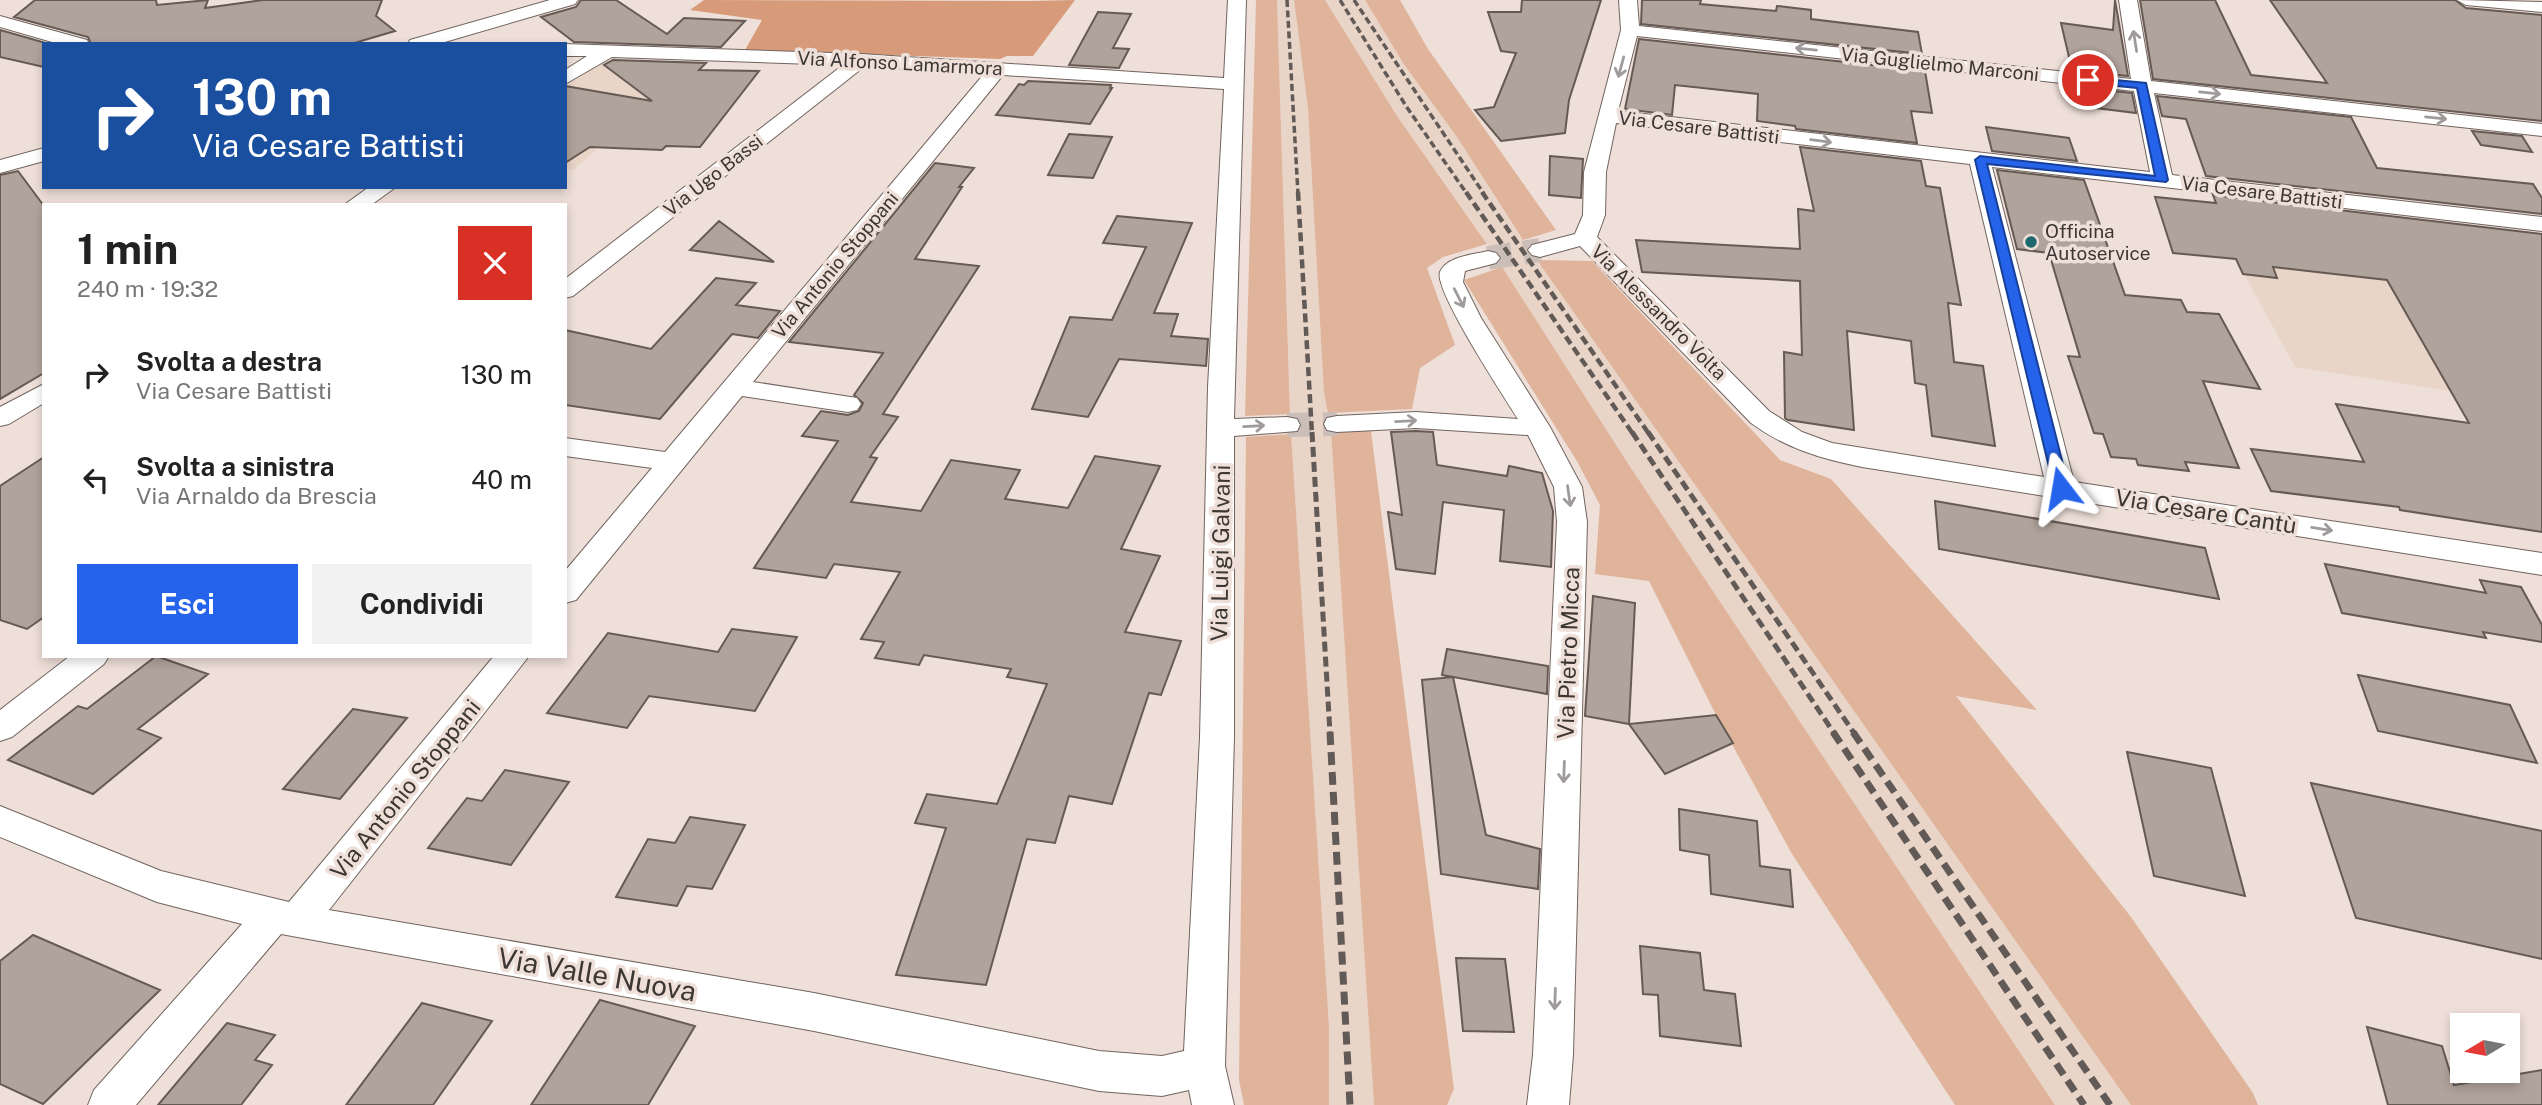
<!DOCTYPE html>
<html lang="it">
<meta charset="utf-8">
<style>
:root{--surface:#fff;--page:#f2f2f2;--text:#222;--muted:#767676;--accent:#2563eb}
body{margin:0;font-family:"Public Sans",sans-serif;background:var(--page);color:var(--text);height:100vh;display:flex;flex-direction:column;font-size:26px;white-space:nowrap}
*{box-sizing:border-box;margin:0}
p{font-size:23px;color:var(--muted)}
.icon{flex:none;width:38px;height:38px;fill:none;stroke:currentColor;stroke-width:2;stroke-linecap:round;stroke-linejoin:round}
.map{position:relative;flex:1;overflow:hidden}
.drawer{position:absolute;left:42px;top:203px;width:525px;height:455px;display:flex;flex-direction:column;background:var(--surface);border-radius:0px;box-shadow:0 4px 10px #0003}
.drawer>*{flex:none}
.banner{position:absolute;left:42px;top:42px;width:525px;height:147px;border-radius:0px;box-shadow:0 4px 10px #0003;background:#1a4fa0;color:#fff;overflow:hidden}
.needle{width:46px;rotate:260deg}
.controls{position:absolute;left:2450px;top:1013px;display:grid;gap:14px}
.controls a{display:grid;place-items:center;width:70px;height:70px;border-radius:0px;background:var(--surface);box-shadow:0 4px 10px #0003;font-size:35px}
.pin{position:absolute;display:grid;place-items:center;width:60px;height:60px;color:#fff;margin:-30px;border:4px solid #fff;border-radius:50%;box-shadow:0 2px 7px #0007}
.me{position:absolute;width:77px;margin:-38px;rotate:346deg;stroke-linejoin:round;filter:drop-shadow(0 0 5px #0008)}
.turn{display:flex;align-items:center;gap:24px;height:147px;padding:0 35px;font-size:32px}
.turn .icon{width:91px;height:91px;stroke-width:2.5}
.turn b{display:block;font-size:49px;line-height:60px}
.round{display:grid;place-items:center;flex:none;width:74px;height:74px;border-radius:0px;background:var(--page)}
.head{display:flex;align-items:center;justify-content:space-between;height:119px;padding:0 35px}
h1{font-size:42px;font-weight:700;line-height:52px}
.primary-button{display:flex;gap:14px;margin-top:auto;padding:14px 35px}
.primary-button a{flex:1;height:80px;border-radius:0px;background:var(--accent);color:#fff;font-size:28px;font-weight:700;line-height:80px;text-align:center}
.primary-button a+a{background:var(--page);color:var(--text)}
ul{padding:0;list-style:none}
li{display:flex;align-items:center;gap:21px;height:105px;padding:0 35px}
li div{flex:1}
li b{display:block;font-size:26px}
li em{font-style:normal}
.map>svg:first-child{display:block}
.built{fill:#e9d4c8}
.green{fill:#e0b39b}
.forest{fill:#d79b7a}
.building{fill:#b0a39b;stroke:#665a54;stroke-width:2}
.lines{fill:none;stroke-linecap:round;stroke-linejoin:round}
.street-tunnel{stroke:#cbbdb7;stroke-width:24;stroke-dasharray:24 12;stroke-linecap:butt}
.street-casing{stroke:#71645e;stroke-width:2}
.street{fill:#fff;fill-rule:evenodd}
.rail-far3{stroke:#625a56;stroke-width:3.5;stroke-dasharray:7 3.5;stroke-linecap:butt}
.rail-far2{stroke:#625a56;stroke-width:4.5;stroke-dasharray:9 4.5;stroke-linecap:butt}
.rail-far1{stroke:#625a56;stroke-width:5;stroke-dasharray:10 5;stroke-linecap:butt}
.rail{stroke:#625a56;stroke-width:7;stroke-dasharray:13 7;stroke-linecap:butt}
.oneway{stroke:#9e9b9a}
.route{fill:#2563eb;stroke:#184099;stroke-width:2}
.poi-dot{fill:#1d696d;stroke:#eedfd8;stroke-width:2.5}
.labels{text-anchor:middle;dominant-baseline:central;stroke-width:7;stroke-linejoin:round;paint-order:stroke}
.far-street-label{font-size:19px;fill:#3d3734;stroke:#eedfd8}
.far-poi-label{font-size:19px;fill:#3d3734;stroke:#eedfd8;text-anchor:start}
.street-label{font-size:23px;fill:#3d3734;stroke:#eedfd8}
.near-street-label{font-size:28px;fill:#3d3734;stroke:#eedfd8}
</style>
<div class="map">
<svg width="2542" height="1105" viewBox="0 0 2542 1105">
<rect width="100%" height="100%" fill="#eedfd8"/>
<!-- built -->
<path class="built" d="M 1277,0 L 1294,0 L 1308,108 L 1324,393 L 1333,442 L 1374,1105 L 1329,1105 L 1329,1026 L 1291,434 Z
M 1325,0 L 1365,0 L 1403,63 L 1457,137 L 1511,223 L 2131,1105 L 2055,1105 L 1625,459 L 1476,227 L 1397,116 Z
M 607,60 L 693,64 L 573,170 L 565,169 L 565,85 Z
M 2155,197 L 2482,233 L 2542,421 L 2461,410 L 2451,391 L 2295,367 L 2236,259 L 2173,253 Z"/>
<!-- green -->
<path class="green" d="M 1256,0 L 1277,0 L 1290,414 L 1245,416 Z
M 1294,0 L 1325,0 L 1397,116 L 1487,244 L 1443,257 L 1427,268 L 1455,345 L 1420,368 L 1412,409 L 1328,413 L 1324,393 L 1308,108 Z
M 1365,0 L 1400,0 L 1428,49 L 1556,230 L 1523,240 L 1457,137 L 1403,63 Z
M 1537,260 L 1592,261 L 1780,460 L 1831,479 L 2037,710 L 1956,696 L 2131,917 L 2253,1093 L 2258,1105 L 2131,1105 Z
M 1502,267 L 1625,459 L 2055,1105 L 1955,1105 L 1792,854 L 1716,715 L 1649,581 L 1595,574 L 1600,505 L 1578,463 L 1464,280 Z
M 1331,430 L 1371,431 L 1454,1089 L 1447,1105 L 1374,1105 Z
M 1291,434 L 1329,1026 L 1329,1105 L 1244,1105 L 1239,1080 L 1246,437 Z"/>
<!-- forest -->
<path class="forest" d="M 704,0 L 1032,1 L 1075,0 L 1033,56 L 1007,56 L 1000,59 L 745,50 L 762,20 L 690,10 Z"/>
<!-- building -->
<path class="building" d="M 35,0 L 156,0 L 157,5 L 208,0 L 205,8 L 263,0 L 382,0 L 376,16 L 395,31 L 351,44 L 91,44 L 88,37 L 14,17 Z
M 581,0 L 616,0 L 667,34 L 684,18 L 745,21 L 721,47 L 574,42 L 541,17 L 576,7 Z
M 1522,0 L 1601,0 L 1569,100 L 1565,133 L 1501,141 L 1475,110 L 1494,107 L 1516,53 L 1501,51 L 1488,12 L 1521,12 Z
M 1642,0 L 1701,0 L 1700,4 L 1776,11 L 1777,6 L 1811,10 L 1811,19 L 1918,32 L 1922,54 L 1641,24 Z
M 2115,0 L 2128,76 L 2072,70 L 2061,23 L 2113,30 Z
M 2140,0 L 2215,0 L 2251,75 L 2327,83 L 2270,0 L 2455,0 L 2466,8 L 2542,15 L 2542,121 L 2153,79 Z
M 1098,12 L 1131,14 L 1113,48 L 1129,49 L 1119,68 L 1069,65 Z
M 0,30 L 49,44 L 44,44 L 44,67 L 0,57 Z
M 1639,39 L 1925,71 L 1932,113 L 1911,111 L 1917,143 L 1796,129 L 1795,126 L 1757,121 L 1758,94 L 1675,85 L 1672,115 L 1625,109 Z
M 613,60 L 706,63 L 699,70 L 759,71 L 700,147 L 666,146 L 662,150 L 590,147 L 565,163 L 565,86 L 652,101 L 604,65 Z
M 1028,81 L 1111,85 L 1110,88 L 1112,88 L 1090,124 L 996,115 L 1019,84 L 1024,85 Z
M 2075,87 L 2132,93 L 2136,113 L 2080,106 Z
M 2157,96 L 2351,117 L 2377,168 L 2533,184 L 2542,198 L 2542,214 L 2206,176 L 2186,119 L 2162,116 Z
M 1986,127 L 2069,138 L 2077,161 L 1992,151 Z
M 2472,131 L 2522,136 L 2532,152 L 2481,145 Z
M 1069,134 L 1112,137 L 1093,178 L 1048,175 Z
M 1800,147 L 1921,161 L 1926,186 L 1940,188 L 1961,305 L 1948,303 L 1954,362 L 1983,366 L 1995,446 L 1932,436 L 1926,385 L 1915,383 L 1911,341 L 1847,331 L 1854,430 L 1788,420 L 1785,418 L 1784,352 L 1802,355 L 1800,281 L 1642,272 L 1636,240 L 1800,249 L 1798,209 L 1814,211 Z
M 1550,156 L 1583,159 L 1581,198 L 1549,195 Z
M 935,163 L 974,168 L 959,187 L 962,187 L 915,259 L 979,266 L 883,414 L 898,417 L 870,457 L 877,458 L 851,502 L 921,511 L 951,460 L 1020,470 L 1005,499 L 1068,508 L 1095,456 L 1160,466 L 1121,549 L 1160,556 L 1125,632 L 1181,641 L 1161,695 L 1149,693 L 1112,804 L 1069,796 L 1055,843 L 1027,839 L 986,985 L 896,975 L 946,828 L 915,823 L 927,794 L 997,804 L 1047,684 L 1007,677 L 1011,669 L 924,655 L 919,665 L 875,658 L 884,642 L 861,639 L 900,572 L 834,564 L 826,578 L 754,568 L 838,441 L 802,436 L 821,411 L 848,415 L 859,411 L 863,403 L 854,395 L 883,353 L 789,342 Z
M 1997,170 L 2084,180 L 2125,295 L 2181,300 L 2187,312 L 2219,314 L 2260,389 L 2203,381 L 2239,468 L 2185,462 L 2189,471 L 2138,465 L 2136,459 L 2111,457 L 2103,434 L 2094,433 L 2068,356 L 2080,357 L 2049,253 L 2017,249 Z
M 18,171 L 44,206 L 44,373 L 0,399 L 0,175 Z
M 2213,195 L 2542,234 L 2542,532 L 2400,510 L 2399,507 L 2271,491 L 2251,449 L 2364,462 L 2336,404 L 2469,423 L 2387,280 L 2273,267 L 2277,278 L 2243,274 L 2236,259 L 2173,253 L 2155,197 L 2216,203 Z
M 1117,216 L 1192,223 L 1154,313 L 1178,314 L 1171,336 L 1208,339 L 1206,366 L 1119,359 L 1088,417 L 1032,409 L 1070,317 L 1112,320 L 1146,247 L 1103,243 Z
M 719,221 L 774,262 L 690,250 Z
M 716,278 L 756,283 L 736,305 L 780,311 L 758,338 L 732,334 L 660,419 L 565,405 L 565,330 L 651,349 Z
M 1416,431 L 1433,432 L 1437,465 L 1507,476 L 1509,466 L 1542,473 L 1553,511 L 1551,567 L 1500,561 L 1504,510 L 1443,502 L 1435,574 L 1396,569 L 1388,512 L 1402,515 L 1391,432 Z
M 44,457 L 44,617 L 27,629 L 0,620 L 0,486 Z
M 1935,501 L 2205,548 L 2219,599 L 1939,549 Z
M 2325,564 L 2486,593 L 2480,580 L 2521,587 L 2542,625 L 2542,642 L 2483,632 L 2486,638 L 2342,613 Z
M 1593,596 L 1635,603 L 1629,724 L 1585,716 Z
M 732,629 L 797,637 L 755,711 L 649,696 L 627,728 L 547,713 L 608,633 L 718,652 Z
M 1447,649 L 1548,666 L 1547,694 L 1442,675 Z
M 156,656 L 208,674 L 138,729 L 161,738 L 93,794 L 8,760 L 78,706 L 87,709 Z
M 2358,675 L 2510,705 L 2537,763 L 2378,731 Z
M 1453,677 L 1486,835 L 1540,849 L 1538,889 L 1441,874 L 1422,680 Z
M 353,709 L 407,718 L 340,799 L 283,789 Z
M 1716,715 L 1733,743 L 1665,774 L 1629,724 Z
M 2127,752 L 2211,768 L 2245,896 L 2154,876 Z
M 505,770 L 569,782 L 511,865 L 428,848 L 467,798 L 482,801 Z
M 2311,783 L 2542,831 L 2542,959 L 2356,918 Z
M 1679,809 L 1757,821 L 1760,866 L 1790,870 L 1793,907 L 1711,894 L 1709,855 L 1680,850 Z
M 690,817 L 745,825 L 712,889 L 687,886 L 677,906 L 616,897 L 648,839 L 675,843 Z
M 33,935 L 160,990 L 43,1104 L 0,1084 L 0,961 Z
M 1640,946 L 1700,953 L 1704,990 L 1735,994 L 1741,1046 L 1660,1036 L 1658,995 L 1643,994 Z
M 1456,958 L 1505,959 L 1514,1032 L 1463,1031 Z
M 600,1000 L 695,1026 L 648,1105 L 531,1105 Z
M 422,1003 L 492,1021 L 433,1105 L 346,1105 Z
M 227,1023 L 275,1035 L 255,1060 L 272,1065 L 241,1105 L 158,1105 Z
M 2367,1027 L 2442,1046 L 2454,1085 L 2542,1070 L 2542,1105 L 2388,1105 Z"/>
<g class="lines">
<!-- street-tunnel -->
<path class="street-tunnel" d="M 1488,258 L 1540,250
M 1287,425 L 1337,424"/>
<defs>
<path id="street" d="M 550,0 L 578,0 L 575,4 L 438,44 L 408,44 L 410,40 Z
M 1228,0 L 1246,0 L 1234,419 L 1287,417 L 1297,419 L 1300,425 L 1297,431 L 1234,436 L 1234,737 L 1225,1066 L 1234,1105 L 1192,1105 L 1189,1090 L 1162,1096 L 1099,1091 L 814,1031 L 281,934 L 136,1105 L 88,1105 L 94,1090 L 242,924 L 157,902 L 0,837 L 0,806 L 161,871 L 289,902 L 494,656 L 529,656 L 329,910 L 814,993 L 1099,1051 L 1162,1056 L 1184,1051 L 1200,737 L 1208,387 L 1224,89 L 1003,75 L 753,382 L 857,398 L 861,404 L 857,410 L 848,412 L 742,396 L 576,600 L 565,603 L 565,571 L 652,468 L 565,456 L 565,438 L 665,452 L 984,74 L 865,66 L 573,296 L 565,298 L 565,279 L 843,65 L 612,57 L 565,84 L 565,70 L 587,56 L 565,56 L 565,44 L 861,54 L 1224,78 Z
M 1619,0 L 1637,0 L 1639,26 L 2131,79 L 2119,0 L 2137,0 L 2151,81 L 2542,124 L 2542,136 L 2154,93 L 2172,175 L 2542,217 L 2542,231 L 1992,167 L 2074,482 L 2542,553 L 2542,575 L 1862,467 C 1821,459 1785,448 1751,423 L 1580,246 L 1540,257 L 1532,255 L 1528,250 L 1532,245 L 1575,234 L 1583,215 L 1584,172 L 1621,30 ZM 1637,36 L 2134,91 L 2150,172 L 1618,111 ZM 1616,123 L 1970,164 L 2044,477 L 1832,443 L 1802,432 L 1769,411 L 1597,237 L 1605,215 L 1606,172 Z
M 2457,0 L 2542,2 L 2542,12 L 2466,5 Z
M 0,16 L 87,40 L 89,44 L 59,44 L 0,27 Z
M 44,148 L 44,161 L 0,173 L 0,160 Z
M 369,187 L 396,187 L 371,205 L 344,205 Z
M 1488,251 L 1496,253 L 1500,258 L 1496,263 L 1465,271 L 1463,282 L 1481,318 L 1550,427 L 1582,487 L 1587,522 L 1573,1055 L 1569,1105 L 1527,1105 L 1533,1055 L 1557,522 L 1554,487 L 1528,435 L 1416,428 L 1337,432 L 1327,430 L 1324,424 L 1327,418 L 1337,416 L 1416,412 L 1518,419 C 1505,398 1433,289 1440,272 C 1447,256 1473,255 1488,251 Z
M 44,384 L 44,403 L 9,424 L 0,426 L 0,407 Z
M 70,656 L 109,656 L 104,664 L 12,737 L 0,741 L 0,710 Z"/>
</defs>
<!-- street casing -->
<use href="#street" class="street-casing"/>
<!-- street -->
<use href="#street" class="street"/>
<!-- rail-far3 -->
<path class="rail-far3" d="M 1287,0 L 1298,194
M 1340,0 L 1406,106 L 1467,194
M 1354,0 L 1484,194"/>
<!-- rail-far2 -->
<path class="rail-far2" d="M 1298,192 L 1312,434
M 1466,192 L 1633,434
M 1482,192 L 1649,434"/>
<!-- rail-far1 -->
<path class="rail-far1" d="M 1312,432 L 1330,733
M 1632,432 L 1834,733
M 1648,432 L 1854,733"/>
<!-- rail -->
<path class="rail" d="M 1330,732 L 1350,1105
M 1833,732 L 2084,1105
M 1853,732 L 2110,1105"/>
</g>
<!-- one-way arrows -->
<defs><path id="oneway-shaft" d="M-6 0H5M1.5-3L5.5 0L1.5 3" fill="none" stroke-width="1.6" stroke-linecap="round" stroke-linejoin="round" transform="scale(1.75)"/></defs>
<g class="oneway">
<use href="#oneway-shaft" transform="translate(2135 41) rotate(-99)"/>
<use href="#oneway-shaft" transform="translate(1806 49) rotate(-174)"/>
<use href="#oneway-shaft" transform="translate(1621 67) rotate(105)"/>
<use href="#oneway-shaft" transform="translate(2210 93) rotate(6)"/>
<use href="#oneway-shaft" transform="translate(2436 118) rotate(6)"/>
<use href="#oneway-shaft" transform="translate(1821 141) rotate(7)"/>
<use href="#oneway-shaft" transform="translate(1459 298) rotate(63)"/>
<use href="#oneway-shaft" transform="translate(1406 421) rotate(-3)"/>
<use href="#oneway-shaft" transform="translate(1254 426) rotate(-3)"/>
<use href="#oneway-shaft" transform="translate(1569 496) rotate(82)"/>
<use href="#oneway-shaft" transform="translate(2322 529) rotate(9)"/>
<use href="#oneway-shaft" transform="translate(1564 772) rotate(92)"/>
<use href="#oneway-shaft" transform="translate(1555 999) rotate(92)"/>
</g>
<!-- route -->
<path class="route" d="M 2084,77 L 2146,83 L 2168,180 L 2166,182 L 1987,164 L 2069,488 L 2061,493 L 2054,488 L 1975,160 L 1980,156 L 2155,176 L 2137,88 L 2088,83 L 2083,80 Z"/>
<!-- markers -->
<circle class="poi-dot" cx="2031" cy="242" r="7"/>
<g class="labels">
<!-- far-street labels -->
<g class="far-street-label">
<text transform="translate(900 63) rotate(3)">Via Alfonso Lamarmora</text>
<text transform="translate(1940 64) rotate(6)">Via Guglielmo Marconi</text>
<text transform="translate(1699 127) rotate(7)">Via Cesare Battisti</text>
<text transform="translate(713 175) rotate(-38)">Via Ugo Bassi</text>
<text transform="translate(2262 192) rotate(7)">Via Cesare Battisti</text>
<text transform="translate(835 265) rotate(-50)">Via Antonio Stoppani</text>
<text transform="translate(1659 312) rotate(45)">Via Alessandro Volta</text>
</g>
<!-- far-poi labels -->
<g class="far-poi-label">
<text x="2045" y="231">Officina<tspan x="2045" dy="22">Autoservice</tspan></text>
</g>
<!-- street labels -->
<g class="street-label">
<text transform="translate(2206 511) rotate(9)">Via Cesare Cantù</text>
<text transform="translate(1220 553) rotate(-89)">Via Luigi Galvani</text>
<text transform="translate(1568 653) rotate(-88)">Via Pietro Micca</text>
<text transform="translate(405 789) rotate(-51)">Via Antonio Stoppani</text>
</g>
<!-- near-street labels -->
<g class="near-street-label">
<text transform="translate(597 974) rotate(10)">Via Valle Nuova</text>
</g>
</g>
</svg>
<div class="controls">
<a><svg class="needle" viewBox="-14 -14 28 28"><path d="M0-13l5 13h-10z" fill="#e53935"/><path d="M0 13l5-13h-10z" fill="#767676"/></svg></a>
</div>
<div class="pin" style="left:2088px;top:80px;background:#d93025"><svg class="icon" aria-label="arrive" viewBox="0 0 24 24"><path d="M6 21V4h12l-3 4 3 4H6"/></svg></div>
<svg class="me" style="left:2061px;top:488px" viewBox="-20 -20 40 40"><path d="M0-17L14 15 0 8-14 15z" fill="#2563eb" stroke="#fff" stroke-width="4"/></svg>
<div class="banner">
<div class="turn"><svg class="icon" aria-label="right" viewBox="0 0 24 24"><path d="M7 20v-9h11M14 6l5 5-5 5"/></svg><div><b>130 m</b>Via Cesare Battisti</div></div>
</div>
<section class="drawer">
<div class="head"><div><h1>1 min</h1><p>240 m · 19:32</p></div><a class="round" style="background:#d93025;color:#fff"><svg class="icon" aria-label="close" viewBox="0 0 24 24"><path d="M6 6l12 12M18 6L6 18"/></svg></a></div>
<ul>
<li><svg class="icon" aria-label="right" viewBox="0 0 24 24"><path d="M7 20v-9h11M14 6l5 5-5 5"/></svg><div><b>Svolta a destra</b><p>Via Cesare Battisti</p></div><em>130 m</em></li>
<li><svg class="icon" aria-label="left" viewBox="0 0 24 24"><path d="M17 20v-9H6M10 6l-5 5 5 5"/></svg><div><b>Svolta a sinistra</b><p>Via Arnaldo da Brescia</p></div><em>40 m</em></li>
</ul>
<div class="primary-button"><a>Esci</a><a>Condividi</a></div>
</section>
</div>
